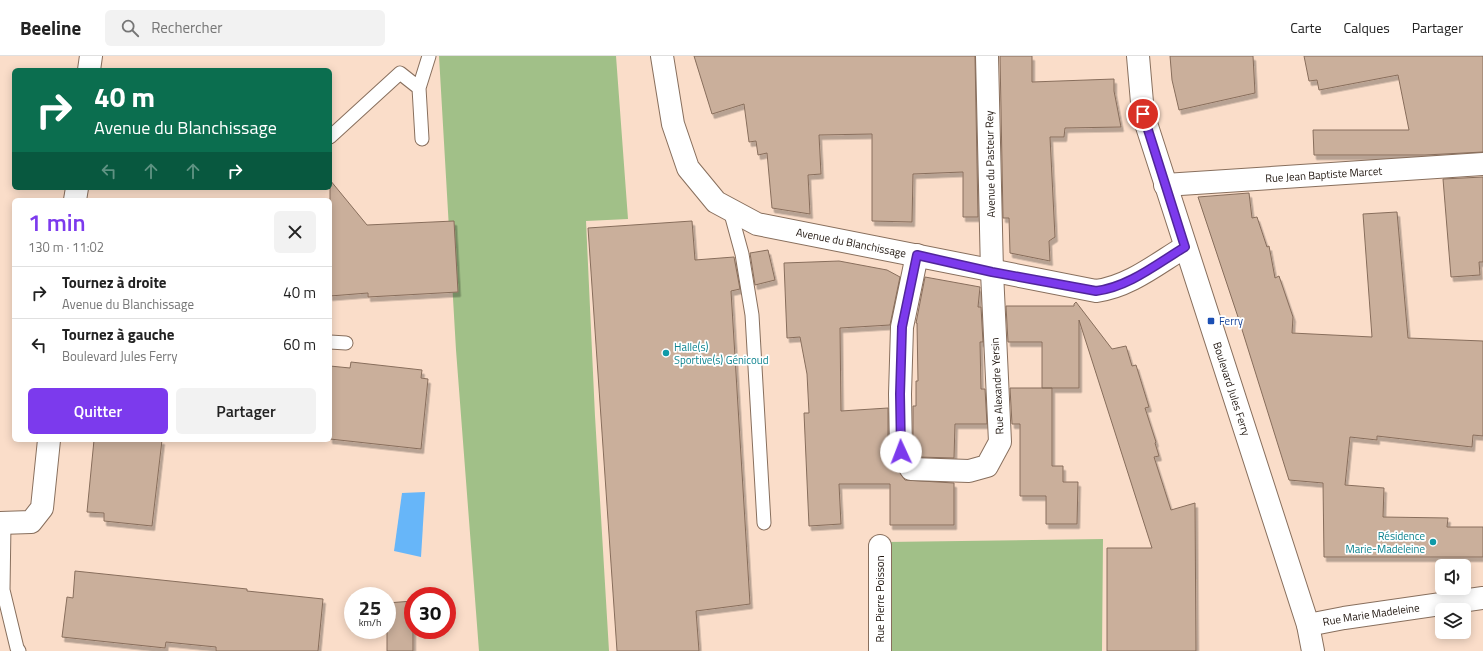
<!DOCTYPE html>
<html lang="fr">
<meta charset="utf-8">
<style>
:root{--surface:#fff;--page:#f2f2f2;--text:#222;--muted:#767676;--line:#e0e0e0;--accent:#7c3aed}
body{margin:0;font-family:"Titillium Web",sans-serif;background:var(--page);color:var(--text);height:100vh;display:flex;flex-direction:column;font-size:15px;white-space:nowrap}
*{box-sizing:border-box;margin:0}
p{font-size:13px;color:var(--muted)}
.icon{flex:none;width:22px;height:22px;fill:none;stroke:currentColor;stroke-width:2;stroke-linecap:round;stroke-linejoin:round}
.map{position:relative;flex:1;overflow:hidden}
.details{position:absolute;left:12px;top:142px;width:320px;height:244px;display:flex;flex-direction:column;background:var(--surface);border-radius:6px;box-shadow:0 2px 10px #0003}
.details>*{flex:none}
.guide{position:absolute;left:12px;top:12px;width:320px;height:122px;border-radius:6px;box-shadow:0 2px 10px #0003;background:#0b6e4f;color:#fff;overflow:hidden}
.fabs{position:absolute;left:1435px;top:503px;display:grid;gap:8px}
.fabs a{display:grid;place-items:center;width:36px;height:36px;border-radius:6px;background:var(--surface);box-shadow:0 2px 10px #0003;font-size:20px}
.speed{position:absolute;left:344px;top:531px;display:flex;gap:8px;font-size:20px;font-weight:700;text-align:center}
.speed>*{display:grid;place-content:center;width:52px;height:52px;border-radius:50%;background:var(--surface);box-shadow:0 2px 10px #0003;line-height:1}
.speed small{font-size:10px;font-weight:400}
.speed .limit{border:6px solid #d22;background:#fff;color:#111}
.pin{position:absolute;display:grid;place-items:center;width:34px;height:34px;color:#fff;margin:-17px;border:2px solid #fff;border-radius:50%;box-shadow:0 1px 4px #0007}
.me{position:absolute;width:44px;margin:-22px;rotate:358deg;stroke-linejoin:round;filter:drop-shadow(0 0 3px #0008)}
.turn{display:flex;align-items:center;gap:14px;height:84px;padding:0 16px;font-size:18px}
.turn .icon{width:52px;height:52px;stroke-width:2.5}
.turn b{display:block;font-size:28px;line-height:34px}
.lanes{display:flex;align-items:center;height:38px;padding:0 16px;background:#0003;justify-content:center;gap:20px;direction:ltr}
.lanes .off{opacity:.35}
.round{display:grid;place-items:center;flex:none;width:42px;height:42px;border-radius:6px;background:var(--page)}
.summary{display:flex;align-items:center;justify-content:space-between;height:68px;padding:0 16px}
h1{font-size:24px;font-weight:600;line-height:30px;color:var(--accent)}
.cta{display:flex;gap:8px;margin-top:auto;padding:8px 16px}
.cta a{flex:1;height:46px;border-radius:6px;background:var(--accent);color:#fff;font-size:16px;font-weight:600;line-height:46px;text-align:center}
.cta a+a{background:var(--page);color:var(--text)}
ul{padding:0;list-style:none}
li{display:flex;align-items:center;gap:12px;height:52px;padding:0 16px;border-top:1px solid var(--line)}
li div{flex:1}
li b{display:block;font-size:15px}
li em{font-style:normal}
header{display:flex;align-items:center;gap:24px;box-sizing:border-box;height:56px;padding:0 20px;background:var(--surface);border-bottom:1px solid var(--line)}
header strong{font-size:19px}
nav{display:flex;gap:22px;margin-inline-start:auto;font-size:14px}
.search{width:280px;height:36px;background:var(--page);display:flex;align-items:center;gap:10px;box-sizing:border-box;padding:0 14px;border-radius:6px;color:var(--muted);font-size:15px}
.map>svg:first-child{display:block}
.green{fill:#a1c088}
.water{fill:#67b6f9}
.building{fill:#caaf9b;stroke:#886e5c;filter:url(#shadow)}
.lines{fill:none;stroke-linecap:round;stroke-linejoin:round}
.service-casing{stroke:#886f5d;stroke-width:15}
.minor-casing{stroke:#886f5d;stroke-width:24}
.tertiary-casing{stroke:#886f5d;stroke-width:24}
.service{stroke:#fff;stroke-width:13}
.minor{stroke:#fff;stroke-width:22}
.tertiary{stroke:#fff;stroke-width:22}
.route-casing{stroke:#51269a;stroke-width:10}
.route{stroke:#7c3aed;stroke-width:7}
.transit-dot{fill:#1a4fb4;stroke:#fff;stroke-width:1.5}
.culture-dot{fill:#0f9aa8;stroke:#fff;stroke-width:1.5}
.labels{text-anchor:middle;dominant-baseline:central;stroke-width:3.5;stroke-linejoin:round;paint-order:stroke}
.street-label{font-size:11px;fill:#20160f;stroke:#fff}
.transit-label{font-size:11px;fill:#164399;stroke:#fff;text-anchor:start}
.culture-label{font-size:11px;fill:#0d838f;stroke:#fff;text-anchor:start}
</style>
<header>
<strong>Beeline</strong>
<div class="search"><svg class="icon" aria-label="search" viewBox="0 0 24 24"><circle cx="10" cy="10" r="6"/><path d="M15 15l6 6"/></svg>Rechercher</div>
<nav><a>Carte</a><a>Calques</a><a>Partager</a></nav>
</header>
<div class="map">
<svg width="1483" height="595" viewBox="0 0 1483 595">
<defs>
<filter id="shadow"><feDropShadow dx="2.5" dy="4.5" stdDeviation="0" flood-color="#0004"/></filter>
</defs>
<rect width="100%" height="100%" fill="#faddc9"/>
<!-- green -->
<path class="green" d="M 439,0 L 616,0 L 628,163 L 586,165 L 595,360 L 609,595 L 479,595 L 456,294 Z
M 1103,483 L 1102,595 L 889,595 L 886,486 Z"/>
<!-- water -->
<path class="water" d="M 425,436 L 421,501 L 394,495 L 402,437 Z"/>
<!-- building -->
<path class="building" d="M 694,0 L 975,0 L 978,161 L 963,161 L 963,116 L 913,118 L 912,166 L 872,165 L 872,78 L 819,79 L 821,118 L 808,119 L 810,158 L 772,152 L 767,97 L 758,99 L 756,85 L 749,86 L 744,48 L 712,58 Z
M 1000,0 L 1032,0 L 1032,26 L 1114,23 L 1114,35 L 1121,71 L 1065,72 L 1064,81 L 1050,81 L 1055,181 L 1049,185 L 1050,205 L 1010,197 L 1009,162 L 1003,162 Z
M 1170,0 L 1253,0 L 1255,37 L 1179,54 L 1172,24 Z
M 1304,0 L 1483,0 L 1483,96 L 1425,99 L 1314,99 L 1313,74 L 1409,74 L 1398,19 L 1319,34 L 1317,24 L 1309,25 Z
M 1483,121 L 1483,206 L 1479,206 L 1480,219 L 1451,221 L 1443,123 Z
M 330,124 L 367,169 L 454,165 L 458,236 L 368,241 L 368,237 L 330,240 Z
M 1249,137 L 1252,162 L 1257,161 L 1267,191 L 1269,190 L 1275,222 L 1279,220 L 1293,261 L 1292,277 L 1372,281 L 1363,158 L 1397,156 L 1408,282 L 1483,285 L 1483,380 L 1473,379 L 1472,391 L 1377,380 L 1377,384 L 1350,381 L 1345,429 L 1384,432 L 1383,461 L 1448,462 L 1447,471 L 1483,471 L 1483,501 L 1324,501 L 1323,427 L 1289,424 L 1239,264 L 1198,141 Z
M 692,165 L 695,204 L 734,201 L 740,233 L 731,235 L 750,548 L 696,555 L 699,595 L 617,595 L 588,172 Z
M 768,194 L 775,224 L 755,229 L 750,197 Z
M 839,205 L 887,214 L 900,221 L 890,269 L 840,272 L 841,355 L 888,352 L 888,396 L 890,402 L 905,424 L 954,427 L 954,469 L 890,469 L 890,428 L 839,428 L 841,468 L 809,470 L 804,357 L 809,357 L 807,318 L 800,281 L 787,282 L 784,207 Z
M 925,221 L 980,231 L 978,251 L 981,251 L 983,286 L 980,286 L 981,333 L 985,333 L 987,368 L 955,368 L 954,402 L 918,401 L 913,392 L 913,350 L 916,350 L 916,325 L 918,325 L 917,267 L 916,267 Z
M 1076,246 L 1112,293 L 1126,290 L 1132,310 L 1136,309 L 1149,351 L 1145,352 L 1156,386 L 1155,387 L 1159,400 L 1154,401 L 1171,454 L 1195,447 L 1196,595 L 1107,595 L 1107,492 L 1152,492 L 1079,264 L 1079,332 L 1042,332 L 1042,286 L 1008,286 L 1006,250 L 1074,250 L 1074,248 Z
M 351,306 L 422,314 L 421,322 L 428,323 L 421,393 L 330,383 L 330,310 L 350,312 Z
M 1010,332 L 1052,332 L 1052,410 L 1063,410 L 1063,426 L 1078,426 L 1077,468 L 1046,468 L 1046,440 L 1020,440 L 1020,368 L 1012,368 Z
M 94,384 L 162,384 L 152,470 L 104,465 L 104,457 L 87,456 Z
M 75,515 L 247,533 L 247,535 L 323,543 L 318,595 L 216,595 L 216,591 L 166,586 L 165,592 L 62,581 L 67,541 L 73,542 Z
M 413,545 L 413,595 L 387,595 L 387,547 Z"/>
<g class="lines">
<defs>
<path id="service" d="M 419,32 L 422,83
M 330,81 L 400,17 L 419,32 L 429,0
M 730,154 L 742,198 L 752,259 L 764,467
M 330,286 L 346,287
M 4,468 L 3,534 L 17,592 L 19,595"/>
<g id="minor">
<path id="s1" d="M 662,0 L 673,68 L 688,112 L 716,146 L 757,168 L 1096,235 C 1129,231 1158,207 1185,191"/>
<path d="M 89,14 L 91,0"/>
<path id="s2" d="M 1165,129 L 1483,108"/>
<path d="M 75,144 L 77,132"/>
<path d="M 917,199 L 902,271 L 900,338 L 901,396 L 911,413 L 969,415 L 987,410 L 1000,386 L 992,216 L 987,0"/>
<path d="M 0,467 L 31,466 L 42,452 L 49,384"/>
<path d="M 880,490 L 880,595"/>
<path id="s3" d="M 1308,569 L 1344,562 L 1483,542"/>
</g>
<g id="tertiary">
<path id="s4" d="M 1138,0 L 1143,58 L 1308,569 L 1313,595"/>
</g>
</defs>
<!-- service casing -->
<use href="#service" class="service-casing"/>
<!-- minor casing -->
<use href="#minor" class="minor-casing"/>
<!-- tertiary casing -->
<use href="#tertiary" class="tertiary-casing"/>
<!-- service -->
<use href="#service" class="service"/>
<!-- minor -->
<use href="#minor" class="minor"/>
<!-- tertiary -->
<use href="#tertiary" class="tertiary"/>
</g>
<g class="lines">
<defs>
<path id="route" d="M 901,396 L 900,338 L 902,271 L 917,199 L 992,216 L 1096,235 C 1129,231 1158,207 1185,191 L 1143,58"/>
</defs>
<!-- route casing -->
<use href="#route" class="route-casing"/>
<!-- route -->
<use href="#route" class="route"/>
</g>
<!-- markers -->
<rect class="transit-dot" x="1207" y="261" width="8" height="8" rx="2"/>
<g class="culture-dot">
<circle cx="666" cy="297" r="4"/>
<circle cx="1433" cy="486" r="4"/>
</g>
<g class="labels">
<!-- street labels -->
<g class="street-label">
<text transform="translate(990 108) rotate(-91)">Avenue du Pasteur Rey</text>
<text stroke="none"><textPath href="#s2" startOffset="159">Rue Jean Baptiste Marcet</textPath></text>
<text stroke="none"><textPath href="#s1" startOffset="302">Avenue du Blanchissage</textPath></text>
<text transform="translate(997 330) rotate(-93)">Rue Alexandre Yersin</text>
<text stroke="none"><textPath href="#s4" startOffset="347">Boulevard Jules Ferry</textPath></text>
<text transform="translate(880 543) rotate(-90)">Rue Pierre Poisson</text>
<text stroke="none"><textPath href="#s3" startOffset="64">Rue Marie Madeleine</textPath></text>
</g>
<!-- transit labels -->
<g class="transit-label">
<text x="1219" y="265">Ferry</text>
</g>
<!-- culture labels -->
<g class="culture-label">
<text x="674" y="291">Halle(s)<tspan x="674" dy="13">Sportive(s) Génicoud</tspan></text>
<text x="1425" y="480" text-anchor="end">Résidence<tspan x="1425" dy="13">Marie-Madeleine</tspan></text>
</g>
</g>
</svg>
<div class="fabs">
<a><svg class="icon" aria-label="sound" viewBox="0 0 24 24"><path d="M4 9h4l5-4v14l-5-4H4zM17 9q2 3 0 6"/></svg></a>
<a><svg class="icon" aria-label="layers" viewBox="0 0 24 24"><path d="M12 4l9 5-9 5-9-5zM3 14l9 5 9-5"/></svg></a>
</div>
<div class="speed"><div>25<small>km/h</small></div><div class="limit">30</div></div>
<div class="pin" style="left:1143px;top:58px;background:#d93025"><svg class="icon" aria-label="arrive" viewBox="0 0 24 24"><path d="M6 21V4h12l-3 4 3 4H6"/></svg></div>
<svg class="me" style="left:901px;top:396px" viewBox="-20 -20 40 40"><circle r="19" fill="#fff"/><path d="M0-13L10 11 0 6-10 11z" fill="#7c3aed"/></svg>
<div class="guide">
<div class="turn"><svg class="icon" aria-label="right" viewBox="0 0 24 24"><path d="M7 20v-9h11M14 6l5 5-5 5"/></svg><div><b>40 m</b>Avenue du Blanchissage</div></div>
<div class="lanes"><svg class="icon off" aria-label="left" viewBox="0 0 24 24"><path d="M17 20v-9H6M10 6l-5 5 5 5"/></svg><svg class="icon off" aria-label="ahead" viewBox="0 0 24 24"><path d="M12 20V5M6 11l6-6 6 6"/></svg><svg class="icon off" aria-label="ahead" viewBox="0 0 24 24"><path d="M12 20V5M6 11l6-6 6 6"/></svg><svg class="icon" aria-label="right" viewBox="0 0 24 24"><path d="M7 20v-9h11M14 6l5 5-5 5"/></svg></div>
</div>
<section class="details">
<div class="summary"><div><h1>1 min</h1><p>130 m · 11:02</p></div><a class="round"><svg class="icon" aria-label="close" viewBox="0 0 24 24"><path d="M6 6l12 12M18 6L6 18"/></svg></a></div>
<ul>
<li><svg class="icon" aria-label="right" viewBox="0 0 24 24"><path d="M7 20v-9h11M14 6l5 5-5 5"/></svg><div><b>Tournez à droite</b><p>Avenue du Blanchissage</p></div><em>40 m</em></li>
<li><svg class="icon" aria-label="left" viewBox="0 0 24 24"><path d="M17 20v-9H6M10 6l-5 5 5 5"/></svg><div><b>Tournez à gauche</b><p>Boulevard Jules Ferry</p></div><em>60 m</em></li>
</ul>
<div class="cta"><a>Quitter</a><a>Partager</a></div>
</section>
</div>
